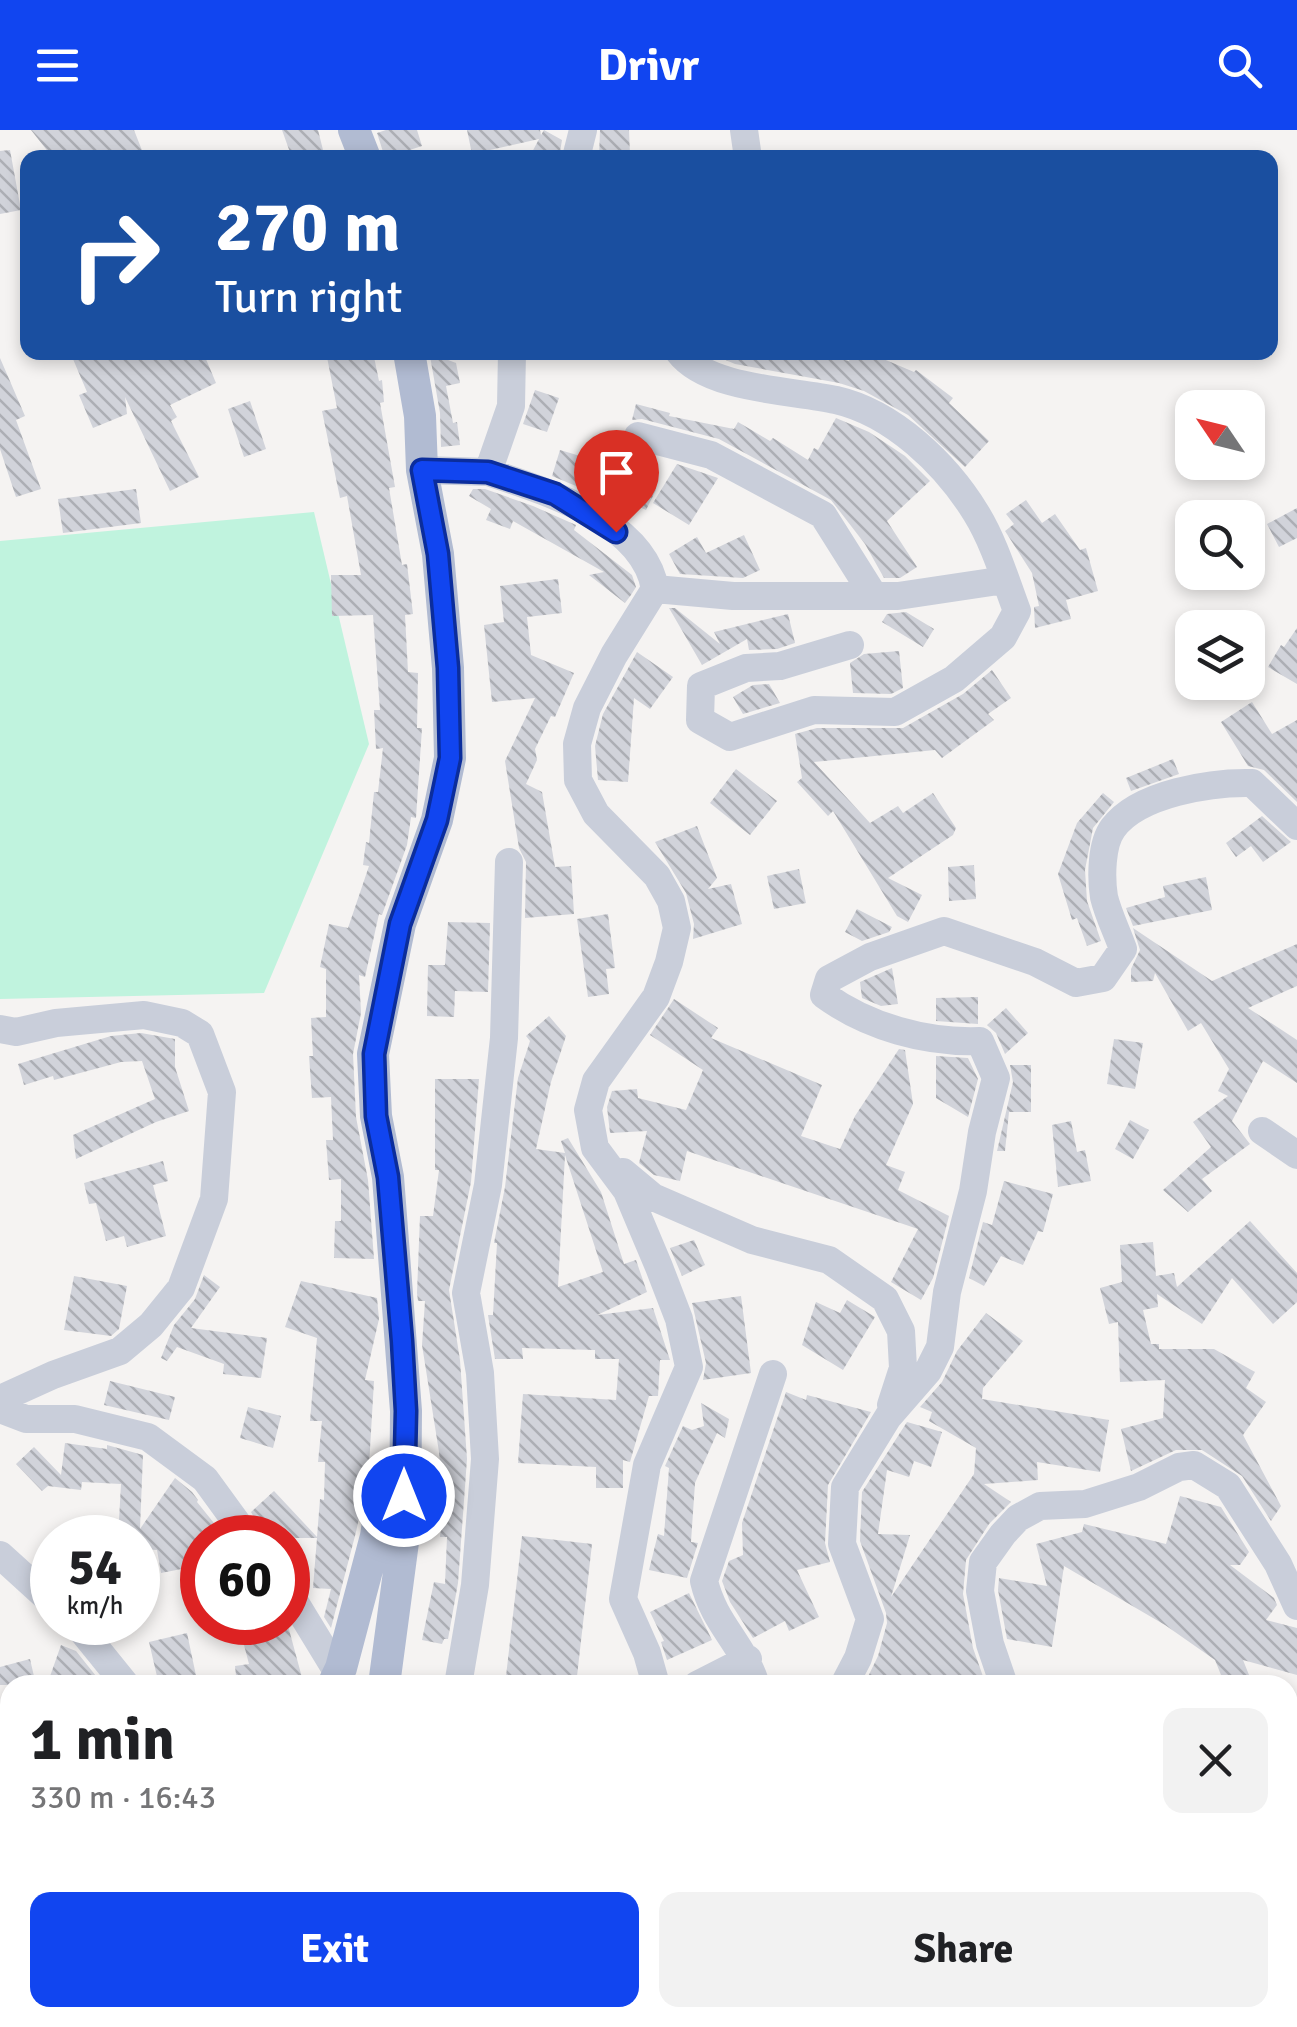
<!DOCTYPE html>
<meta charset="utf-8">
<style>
:root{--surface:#fff;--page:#f2f2f2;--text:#202124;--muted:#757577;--accent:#1145f0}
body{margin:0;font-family:Signika,sans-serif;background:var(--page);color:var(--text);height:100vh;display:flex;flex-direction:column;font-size:38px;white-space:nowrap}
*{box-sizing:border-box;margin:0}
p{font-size:32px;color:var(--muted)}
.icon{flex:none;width:55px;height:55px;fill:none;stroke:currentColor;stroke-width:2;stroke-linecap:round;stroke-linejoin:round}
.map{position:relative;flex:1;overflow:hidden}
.side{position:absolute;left:0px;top:1545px;width:1298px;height:352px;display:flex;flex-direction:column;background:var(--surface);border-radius:30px 30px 0 0;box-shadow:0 5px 15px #0003}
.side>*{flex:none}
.banner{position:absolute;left:20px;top:20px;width:1258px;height:210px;border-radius:20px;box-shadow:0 5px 15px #0003;background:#1a4fa0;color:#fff;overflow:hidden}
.needle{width:65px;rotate:305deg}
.controls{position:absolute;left:1175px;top:260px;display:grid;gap:20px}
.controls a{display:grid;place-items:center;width:90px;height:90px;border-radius:20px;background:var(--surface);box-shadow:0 5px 15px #0003;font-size:50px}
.speed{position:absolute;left:30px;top:1385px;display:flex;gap:20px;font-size:50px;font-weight:700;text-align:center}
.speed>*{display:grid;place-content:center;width:130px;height:130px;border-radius:50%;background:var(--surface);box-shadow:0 5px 15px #0003;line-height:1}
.speed small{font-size:25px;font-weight:400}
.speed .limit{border:15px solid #d22;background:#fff;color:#111}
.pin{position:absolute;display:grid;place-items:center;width:85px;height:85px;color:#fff;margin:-102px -42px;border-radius:50% 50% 50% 0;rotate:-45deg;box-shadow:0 0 10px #0007}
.pin .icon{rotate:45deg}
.me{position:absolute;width:110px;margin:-55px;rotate:0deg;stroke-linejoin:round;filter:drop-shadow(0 0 8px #0008)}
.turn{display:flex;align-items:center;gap:35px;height:210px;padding:0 30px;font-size:45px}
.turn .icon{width:130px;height:130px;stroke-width:2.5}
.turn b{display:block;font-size:70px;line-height:85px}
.round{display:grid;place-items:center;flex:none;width:105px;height:105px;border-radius:20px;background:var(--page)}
.head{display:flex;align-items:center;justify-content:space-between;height:170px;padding:0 30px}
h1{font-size:60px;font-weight:700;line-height:75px}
.action{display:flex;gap:20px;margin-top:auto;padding:20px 30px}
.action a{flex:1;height:115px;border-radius:20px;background:var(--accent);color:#fff;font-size:40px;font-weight:700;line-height:115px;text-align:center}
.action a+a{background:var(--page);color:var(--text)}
header{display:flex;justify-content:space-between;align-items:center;height:130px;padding:0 30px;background:var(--accent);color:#fff;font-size:45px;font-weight:700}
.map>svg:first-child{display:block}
.pitch{fill:#c0f3de}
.building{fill:url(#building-back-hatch);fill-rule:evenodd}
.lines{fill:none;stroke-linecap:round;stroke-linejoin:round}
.minor{stroke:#c9ceda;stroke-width:28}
.major{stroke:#b1bbd2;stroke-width:32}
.route-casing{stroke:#0b2d9c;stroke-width:25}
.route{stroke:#1145f0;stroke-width:18}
</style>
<header><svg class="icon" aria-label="menu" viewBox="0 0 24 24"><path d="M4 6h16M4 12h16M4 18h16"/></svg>Drivr<svg class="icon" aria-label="search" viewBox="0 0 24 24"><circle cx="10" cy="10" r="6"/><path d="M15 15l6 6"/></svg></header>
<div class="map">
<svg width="1297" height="1897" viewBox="0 0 1297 1897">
<defs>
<pattern id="building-back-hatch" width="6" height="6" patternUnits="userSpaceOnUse" patternTransform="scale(2.5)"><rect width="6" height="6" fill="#d1d3da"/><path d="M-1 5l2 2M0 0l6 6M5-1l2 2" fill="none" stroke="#acaeb4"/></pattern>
</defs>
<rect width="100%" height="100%" fill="#f5f3f2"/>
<!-- pitch -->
<path class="pitch" d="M 314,382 L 369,614 L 264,863 L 0,869 L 0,411 Z"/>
<!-- building -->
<path class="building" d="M 31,0 L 134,0 L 145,28 L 53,28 Z
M 282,0 L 318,0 L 325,28 L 292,28 Z
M 386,0 L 417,0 L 422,16 L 385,28 L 377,3 Z
M 467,0 L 540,0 L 541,5 L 544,0 L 562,10 L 559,28 L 529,28 L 539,9 L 472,24 Z
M 600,0 L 629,0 L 630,25 L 599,27 Z
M 10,20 L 21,80 L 0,84 L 0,21 Z
M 70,222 L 203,222 L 216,253 L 170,275 L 177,287 L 171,291 L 199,347 L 170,361 L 125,267 L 127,284 L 93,298 L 79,265 L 87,262 Z
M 326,222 L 373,222 L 379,251 L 382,250 L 384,272 L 380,273 L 395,357 L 389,358 L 402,435 L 407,434 L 413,484 L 405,485 L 408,542 L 418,543 L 417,598 L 422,598 L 416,688 L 411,687 L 407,715 L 382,785 L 379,784 L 365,847 L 359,845 L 361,883 L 353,924 L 356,987 L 368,1050 L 374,1129 L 334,1128 L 335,1091 L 341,1091 L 341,1049 L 329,1050 L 326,1010 L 333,1010 L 331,967 L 312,968 L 309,926 L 313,926 L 311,888 L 326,887 L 326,839 L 320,837 L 329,794 L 348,798 L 369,736 L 363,735 L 366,712 L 369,713 L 374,662 L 378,662 L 383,618 L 376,619 L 374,580 L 380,580 L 373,485 L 332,486 L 331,445 L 361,445 L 347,366 L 340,368 L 322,281 L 337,278 Z
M 707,222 L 811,222 L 849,231 L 853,222 L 867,222 L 914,242 L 916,240 L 953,268 L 949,273 L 989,311 L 965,337 L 908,285 L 864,261 L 839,253 L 735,234 Z
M 435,225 L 456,233 L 460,253 L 446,256 L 453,293 L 457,292 L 460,315 L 441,317 L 440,283 L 430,226 Z
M 0,228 L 25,286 L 16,290 L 41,359 L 16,367 L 0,319 Z
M 535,260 L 559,268 L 547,302 L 523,294 Z
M 250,271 L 266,319 L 244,327 L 228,279 Z
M 636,274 L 670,283 L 669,286 L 734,299 L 738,292 L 770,311 L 773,308 L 808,330 L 814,318 L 818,320 L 836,288 L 869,302 L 905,326 L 930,351 L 887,391 L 917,437 L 900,448 L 884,448 L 865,414 L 831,370 L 719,309 L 642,289 L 632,290 Z
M 560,320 L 597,331 L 656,360 L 646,380 L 590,354 L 588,361 L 552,346 Z
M 677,334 L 718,348 L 689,395 L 653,373 Z
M 136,359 L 141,393 L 63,403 L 58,369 Z
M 473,359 L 485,359 L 533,376 L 576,395 L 574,400 L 632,445 L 636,457 L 631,465 L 625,473 L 589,445 L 604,442 L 513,391 L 510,399 L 486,390 L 491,379 L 469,366 Z
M 1026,370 L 1042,393 L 1055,384 L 1080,420 L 1086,418 L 1098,461 L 1066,470 L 1071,489 L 1035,498 L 1034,477 L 1039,476 L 1032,443 L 1005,401 L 1014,394 L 1006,384 Z
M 1297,378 L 1297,408 L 1279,417 L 1267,394 Z
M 744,405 L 760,440 L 743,448 L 680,444 L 669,424 L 697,407 L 706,423 Z
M 558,449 L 562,483 L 527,487 L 531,525 L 574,543 L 555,587 L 551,586 L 535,619 L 537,630 L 526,654 L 542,662 L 555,737 L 571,736 L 574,784 L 525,788 L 526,732 L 519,718 L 505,631 L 535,568 L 492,572 L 484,495 L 504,492 L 500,456 Z
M 669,478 L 675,478 L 720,514 L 714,502 L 788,484 L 795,513 L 777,519 L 749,520 L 747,509 L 702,535 Z
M 906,482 L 934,499 L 923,517 L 882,492 L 887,484 Z
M 1297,498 L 1297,554 L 1268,537 L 1281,515 L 1284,517 Z
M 899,521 L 903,558 L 891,564 L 853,563 L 850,533 L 864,524 Z
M 637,522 L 673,547 L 650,579 L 634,568 L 628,652 L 598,650 L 595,616 L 603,584 Z
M 992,540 L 1011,568 L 988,584 L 994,590 L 942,628 L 935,620 L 814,632 L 870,693 L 898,676 L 903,683 L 933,663 L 956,698 L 953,705 L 888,748 L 922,765 L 908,792 L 897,786 L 833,681 L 828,686 L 797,652 L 802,648 L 795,604 L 817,598 L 903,598 L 963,564 Z
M 769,554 L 780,573 L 743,584 L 733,567 L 753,555 Z
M 1252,572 L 1272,604 L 1297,590 L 1297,672 L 1264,640 L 1248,636 L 1221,592 Z
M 1173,629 L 1179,644 L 1131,661 L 1126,648 Z
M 736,639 L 777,671 L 750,705 L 710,673 Z
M 1103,663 L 1114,672 L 1093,698 L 1085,740 L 1087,771 L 1101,811 L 1087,816 L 1077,788 L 1072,790 L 1058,744 L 1077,693 Z
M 1262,686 L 1291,712 L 1263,732 L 1251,716 L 1236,727 L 1226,713 Z
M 697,696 L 717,748 L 708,759 L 731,754 L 742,794 L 693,809 L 694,794 L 686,763 L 655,712 Z
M 974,735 L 976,769 L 949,771 L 948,737 Z
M 799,739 L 806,773 L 774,779 L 767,746 Z
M 1206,747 L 1212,780 L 1133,796 L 1126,778 L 1165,767 L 1163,756 Z
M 857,779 L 892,797 L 889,802 L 862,811 L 845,802 Z
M 608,784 L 615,838 L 606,839 L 609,864 L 588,867 L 577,789 Z
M 448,792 L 490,793 L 488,862 L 455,861 L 454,887 L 427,886 L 428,835 L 445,835 Z
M 1133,798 L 1212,851 L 1297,814 L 1297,856 L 1248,878 L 1297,910 L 1297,953 L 1263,931 L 1232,991 L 1250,1014 L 1202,1049 L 1212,1061 L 1188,1082 L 1163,1060 L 1211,1017 L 1193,992 L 1228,966 L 1218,961 L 1229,939 L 1201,893 L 1188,901 L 1155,843 L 1153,851 L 1131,852 L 1131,839 L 1140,820 Z
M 892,838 L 898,874 L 881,876 L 862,868 L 860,852 Z
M 978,867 L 978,894 L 936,891 L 936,868 Z
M 674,869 L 718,898 L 711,908 L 822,955 L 801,1006 L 840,1019 L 855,986 L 899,919 L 905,920 L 913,974 L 886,1035 L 905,1042 L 898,1060 L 949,1086 L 933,1148 L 921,1170 L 891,1152 L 918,1099 L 687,1021 L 680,1051 L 654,1045 L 639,1033 L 647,1001 L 610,1003 L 607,977 L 612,961 L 637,959 L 638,968 L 686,980 L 703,940 L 650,905 Z
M 1006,878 L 1028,903 L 1005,924 L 996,903 L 987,895 Z
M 549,886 L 566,906 L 551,952 L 536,1019 L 565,1023 L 561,1011 L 568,1008 L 601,1062 L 624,1134 L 636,1130 L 647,1162 L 597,1185 L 653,1178 L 670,1230 L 660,1230 L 658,1266 L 649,1266 L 630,1332 L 623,1330 L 623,1358 L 596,1358 L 596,1337 L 518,1333 L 523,1264 L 616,1270 L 619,1229 L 595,1229 L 595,1220 L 522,1218 L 523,1229 L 495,1229 L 488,1185 L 493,1185 L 497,1113 L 494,1113 L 505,1057 L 518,948 L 530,911 L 526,906 ZM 565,1025 L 603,1142 L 558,1157 Z
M 141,903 L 175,909 L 175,937 L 189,981 L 156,992 L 76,1029 L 73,1005 L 155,969 L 142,931 L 121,932 L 54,950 L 53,946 L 24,955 L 18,934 L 111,906 Z
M 1114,909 L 1143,913 L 1135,959 L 1107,954 Z
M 936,926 L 968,928 L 978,949 L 968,987 L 936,968 Z
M 1010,935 L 1031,935 L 1031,982 L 1009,982 L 1005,1021 L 997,1021 L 1013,952 Z
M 435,949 L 479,949 L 471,1052 L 449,1160 L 460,1230 L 467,1329 L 458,1453 L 448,1509 L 444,1509 L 442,1514 L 422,1510 L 434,1452 L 445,1454 L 447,1407 L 440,1407 L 443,1369 L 439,1322 L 422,1215 L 425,1171 L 418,1171 L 417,1163 L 420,1086 L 433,1086 L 439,1040 L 435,1040 Z
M 1130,990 L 1149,1000 L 1133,1029 L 1115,1019 Z
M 1071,991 L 1077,1022 L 1085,1020 L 1091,1051 L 1058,1057 L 1052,995 Z
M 163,1031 L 168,1051 L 153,1055 L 166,1106 L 127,1117 L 124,1106 L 106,1111 L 96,1073 L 89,1074 L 84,1053 Z
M 1004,1051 L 1053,1064 L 1043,1102 L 1038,1101 L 1023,1135 L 1001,1126 L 984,1156 L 969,1148 L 983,1092 L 992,1095 Z
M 1250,1091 L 1297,1143 L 1297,1172 L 1273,1194 L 1232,1148 L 1202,1194 L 1157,1164 L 1158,1177 L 1143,1180 L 1151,1214 L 1159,1214 L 1159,1219 L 1214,1219 L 1255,1242 L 1246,1258 L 1266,1272 L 1243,1305 L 1281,1376 L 1271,1391 L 1242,1346 L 1202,1320 L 1176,1320 L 1131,1341 L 1121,1299 L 1163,1288 L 1165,1250 L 1120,1252 L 1118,1192 L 1109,1194 L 1100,1158 L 1122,1152 L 1120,1115 L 1153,1112 L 1156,1146 L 1174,1143 L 1177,1157 Z
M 694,1110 L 705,1135 L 682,1146 L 670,1118 Z
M 204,1145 L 220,1157 L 191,1198 L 267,1208 L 261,1248 L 223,1244 L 224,1234 L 177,1217 L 167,1231 L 161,1228 L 174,1195 L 195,1169 Z
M 74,1146 L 127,1156 L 119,1199 L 111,1206 L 64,1200 Z
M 301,1151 L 377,1168 L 379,1189 L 365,1250 L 374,1251 L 369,1336 L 366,1336 L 365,1360 L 356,1402 L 331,1498 L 324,1487 L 331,1459 L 313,1458 L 317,1408 L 265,1408 L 251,1382 L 274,1361 L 317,1407 L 320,1369 L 324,1370 L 325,1332 L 318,1332 L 322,1291 L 310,1291 L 317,1208 L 285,1197 Z
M 741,1166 L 751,1243 L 703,1250 L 706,1233 L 692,1173 Z
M 847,1170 L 875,1187 L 843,1240 L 802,1215 L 816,1172 L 840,1183 Z
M 986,1183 L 1023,1211 L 983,1258 L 982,1269 L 1109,1290 L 1100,1342 L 1037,1332 L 1038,1350 L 984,1354 L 1011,1372 L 989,1394 L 966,1430 L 963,1464 L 973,1518 L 986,1555 L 864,1555 L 878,1526 L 887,1493 L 886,1483 L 860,1411 L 862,1362 L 907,1292 L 942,1302 L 931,1337 L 914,1331 L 909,1347 L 887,1340 L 878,1404 L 910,1405 L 891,1467 L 974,1344 L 976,1318 L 929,1291 L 932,1282 L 920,1277 L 942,1252 L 957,1221 Z
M 110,1251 L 175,1267 L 169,1290 L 104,1275 Z
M 786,1262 L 806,1270 L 807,1265 L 871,1282 L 828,1355 L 825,1413 L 830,1432 L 797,1440 L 819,1487 L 789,1501 L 785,1491 L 753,1508 L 730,1472 L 722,1451 L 729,1431 L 743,1425 L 742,1393 Z
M 701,1273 L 729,1289 L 725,1308 L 717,1303 L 695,1353 L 691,1412 L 698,1413 L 687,1448 L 649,1440 L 658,1404 L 664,1406 L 669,1338 L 665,1336 L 683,1296 L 692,1300 L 704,1296 Z
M 248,1277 L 281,1286 L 273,1318 L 240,1308 Z
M 65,1313 L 107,1319 L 107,1315 L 143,1325 L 140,1399 L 175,1348 L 192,1362 L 198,1370 L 197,1372 L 226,1408 L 202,1408 L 202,1435 L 161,1443 L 157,1420 L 138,1419 L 138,1408 L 118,1408 L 121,1354 L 82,1352 L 81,1360 L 48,1356 L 42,1361 L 16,1334 L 34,1317 L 61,1345 Z
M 1180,1366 L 1221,1377 L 1249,1422 L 1240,1435 L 1230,1435 L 1274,1468 L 1277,1475 L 1266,1490 L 1297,1498 L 1297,1545 L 1243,1530 L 1253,1555 L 1225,1555 L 1215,1530 L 1165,1495 L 1064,1436 L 1052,1517 L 1007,1509 L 998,1460 L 999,1448 L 1047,1456 L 1036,1414 L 1082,1402 L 1084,1394 L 1166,1414 Z
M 522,1406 L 592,1414 L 576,1555 L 505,1555 Z
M 689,1463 L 712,1510 L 667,1530 L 661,1512 L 664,1511 L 650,1482 Z
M 238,1492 L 287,1492 L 304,1555 L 237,1555 L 235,1536 L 249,1534 Z
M 187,1503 L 198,1555 L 159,1555 L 149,1512 Z
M 61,1515 L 76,1521 L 96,1546 L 93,1555 L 47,1555 Z
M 30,1529 L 36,1555 L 0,1555 L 0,1537 Z"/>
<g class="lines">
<!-- minor -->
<path class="minor" d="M 744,0 L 748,28
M 576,28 L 583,0
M 679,222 C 708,260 792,260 836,270 C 893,283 946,334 976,383 C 994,412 1005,449 1017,481 L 1003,507 L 954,549 L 895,582 L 814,580 L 730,607 L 700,590 L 701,556 L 746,538 L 780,536 L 850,515
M 638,306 L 711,325 L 823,385 L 874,466
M 422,340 L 488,342 L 511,276 L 512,222
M 488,342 C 545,361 644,391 655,459 L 614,525 L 587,578 L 577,614 L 578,650 L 596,684 L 657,746 L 671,771 L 677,798 L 669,832 L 656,867 L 596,951 L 588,980 L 595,1018 L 627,1061 L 659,1137 L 679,1189 L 689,1237 L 647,1335 L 623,1469 L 647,1523 L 656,1555
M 655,459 L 733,466 L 898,466 L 1005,450
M 0,899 L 16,902 L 56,893 L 144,885 L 182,893 L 200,904 L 222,962 L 214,1069 L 181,1158 L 151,1195 L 120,1221 L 53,1245 L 0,1269
M 1262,1001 L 1297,1025
M 623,1042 L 653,1067 L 752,1110 L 829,1130 L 885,1169 L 901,1201 L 903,1238 L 891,1275
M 0,1279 L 26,1289 L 75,1289 L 148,1307 L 205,1349 L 248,1408
M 0,1425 L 52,1472
M 288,1461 L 338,1543
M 75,1492 L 126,1555
M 458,1555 L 475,1455 L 485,1329 L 480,1243 L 466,1163 L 488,1055 L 504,908 L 509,732
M 697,1555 L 748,1529
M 756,1555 C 743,1513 714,1494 704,1451 L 773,1244
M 844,1555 L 858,1528 L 870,1489 L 842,1414 L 845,1357 L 888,1287 L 928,1241 L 940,1217 L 947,1162 L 973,1061 L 982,1002 L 996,948 L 980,911 C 926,913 868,897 824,865 L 829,849 L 870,827 L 944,801 L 1035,832 L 1076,853 L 1103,848 L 1123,819 C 1117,802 1108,784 1104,767 C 1101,748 1101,714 1113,698 C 1139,663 1212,652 1252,653 L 1297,696
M 1004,1555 L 990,1514 L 980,1461 L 983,1432 L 1003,1404 L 1018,1388 L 1040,1376 L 1085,1374 L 1139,1357 L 1179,1337 L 1194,1335 L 1228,1356 L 1278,1434 L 1297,1476
M 1288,1728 L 1297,1722
M 171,1888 L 183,1897
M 538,1888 L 547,1897
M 579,1888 L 581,1897
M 809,1888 L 811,1897
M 1274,1888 L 1277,1897"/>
<!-- major -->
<path class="major" d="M 354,0 L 365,28
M 333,1555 L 341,1538 L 376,1406 L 381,1373 L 404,1335
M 384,1555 L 405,1397 L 406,1281 L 388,1047 L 376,986 L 373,924 L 400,794 L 437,690 L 450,628 L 448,538 L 438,424 L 422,340 L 420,286 L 409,222
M 508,1888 L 514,1897
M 57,1897 L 61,1888"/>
</g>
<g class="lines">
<defs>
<path id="route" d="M 404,1366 L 406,1281 L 402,1211 L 388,1047 L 376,986 L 374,924 L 400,794 L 437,690 L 450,628 L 448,538 L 438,424 L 422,340 L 488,342 L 555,364 L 616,402"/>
</defs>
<!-- route casing -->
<use href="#route" class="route-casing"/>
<!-- route -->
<use href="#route" class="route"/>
</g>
</svg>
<div class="controls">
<a><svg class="needle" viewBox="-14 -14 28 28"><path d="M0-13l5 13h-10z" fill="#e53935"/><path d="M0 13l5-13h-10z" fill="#757577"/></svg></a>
<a><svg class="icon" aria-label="search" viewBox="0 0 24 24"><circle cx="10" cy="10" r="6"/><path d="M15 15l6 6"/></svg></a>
<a><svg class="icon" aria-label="layers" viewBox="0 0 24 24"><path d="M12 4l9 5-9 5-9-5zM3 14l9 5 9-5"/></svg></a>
</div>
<div class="speed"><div>54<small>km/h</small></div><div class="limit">60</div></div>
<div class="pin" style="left:616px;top:402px;background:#d93025"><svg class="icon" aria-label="arrive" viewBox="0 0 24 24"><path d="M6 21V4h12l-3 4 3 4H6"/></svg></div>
<svg class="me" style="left:404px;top:1366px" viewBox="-20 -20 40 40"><circle r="17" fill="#1145f0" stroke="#fff" stroke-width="3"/><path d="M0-11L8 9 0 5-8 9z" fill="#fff"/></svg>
<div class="banner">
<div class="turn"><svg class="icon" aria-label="right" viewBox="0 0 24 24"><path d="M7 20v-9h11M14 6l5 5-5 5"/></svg><div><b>270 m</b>Turn right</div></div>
</div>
<section class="side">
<div class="head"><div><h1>1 min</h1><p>330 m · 16:43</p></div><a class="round"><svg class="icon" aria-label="close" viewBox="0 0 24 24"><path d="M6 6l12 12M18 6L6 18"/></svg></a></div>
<div class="action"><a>Exit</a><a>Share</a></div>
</section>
</div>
